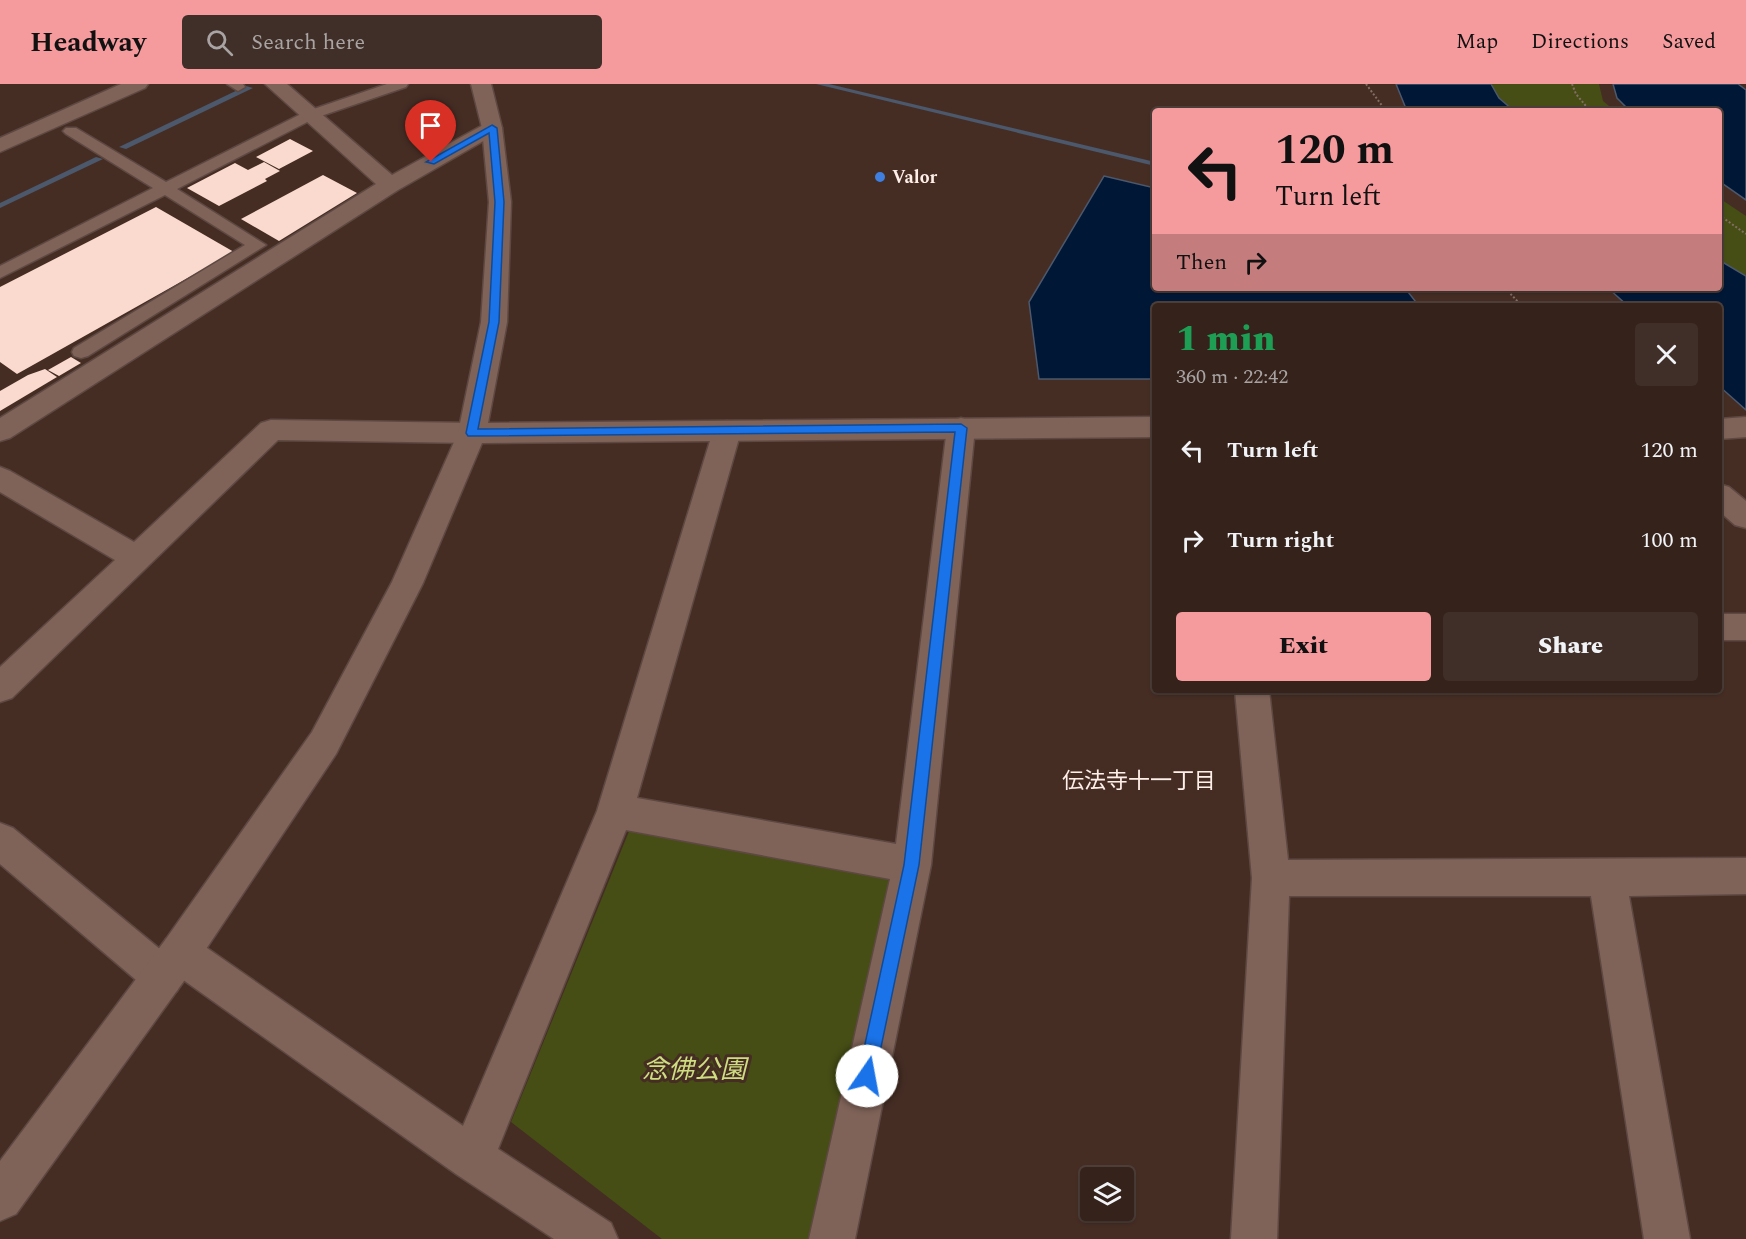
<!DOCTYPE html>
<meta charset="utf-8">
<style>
:root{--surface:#34221b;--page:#3f2f28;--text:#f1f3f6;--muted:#a9a4a3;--line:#4e3f3a;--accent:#f59b9d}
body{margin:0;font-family:Spectral,"Noto Sans JP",serif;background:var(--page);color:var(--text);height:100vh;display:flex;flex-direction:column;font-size:22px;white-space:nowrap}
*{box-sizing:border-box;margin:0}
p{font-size:20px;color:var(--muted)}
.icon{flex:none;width:33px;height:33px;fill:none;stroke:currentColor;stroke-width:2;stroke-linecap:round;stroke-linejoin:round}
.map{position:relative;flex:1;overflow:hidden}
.sheet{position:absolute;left:1152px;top:219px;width:570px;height:390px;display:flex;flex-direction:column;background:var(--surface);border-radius:6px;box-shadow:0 2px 4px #0004,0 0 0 2px var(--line)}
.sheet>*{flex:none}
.guide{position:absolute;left:1152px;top:24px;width:570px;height:183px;border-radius:6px;box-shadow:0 2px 4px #0004,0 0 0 2px var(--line);background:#f59b9d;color:#111;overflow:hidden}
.fabs{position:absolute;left:1080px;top:1083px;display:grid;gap:12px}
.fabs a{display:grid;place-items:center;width:54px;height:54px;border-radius:6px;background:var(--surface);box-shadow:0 2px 4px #0004,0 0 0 2px var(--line);font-size:30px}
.pin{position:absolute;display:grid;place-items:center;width:51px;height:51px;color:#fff;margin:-62px -26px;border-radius:50% 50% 50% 0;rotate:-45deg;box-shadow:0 0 6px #0007}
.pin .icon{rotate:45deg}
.me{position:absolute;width:66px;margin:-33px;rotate:12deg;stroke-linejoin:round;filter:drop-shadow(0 0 4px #0008)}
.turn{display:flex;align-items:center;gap:21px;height:126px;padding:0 24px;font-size:27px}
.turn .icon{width:78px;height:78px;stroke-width:2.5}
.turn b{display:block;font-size:42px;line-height:51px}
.then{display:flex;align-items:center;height:57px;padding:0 24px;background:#0003;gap:12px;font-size:22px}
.round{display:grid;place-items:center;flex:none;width:63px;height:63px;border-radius:6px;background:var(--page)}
.headline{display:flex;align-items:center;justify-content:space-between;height:102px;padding:0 24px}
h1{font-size:36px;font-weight:800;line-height:45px;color:#1e9e55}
.action{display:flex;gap:12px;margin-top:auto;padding:12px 24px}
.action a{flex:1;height:69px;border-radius:6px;background:var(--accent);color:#111;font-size:24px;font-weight:800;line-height:69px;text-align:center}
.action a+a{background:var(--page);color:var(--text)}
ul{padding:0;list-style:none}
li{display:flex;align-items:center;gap:18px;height:90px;padding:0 24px}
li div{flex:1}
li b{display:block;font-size:22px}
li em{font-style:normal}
header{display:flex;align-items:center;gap:36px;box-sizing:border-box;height:84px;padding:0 30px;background:var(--accent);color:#111}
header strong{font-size:28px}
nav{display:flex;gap:33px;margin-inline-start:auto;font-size:21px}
.search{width:420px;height:54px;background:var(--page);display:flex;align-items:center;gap:15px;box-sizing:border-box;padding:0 21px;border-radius:6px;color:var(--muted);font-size:22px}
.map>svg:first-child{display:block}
.green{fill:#464e15}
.water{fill:#001736;stroke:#4c586c;stroke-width:1.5}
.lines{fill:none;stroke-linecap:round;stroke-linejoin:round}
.stream{fill:#4c586c;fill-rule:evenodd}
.building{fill:#fadace}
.service-casing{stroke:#5e4942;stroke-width:3}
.minor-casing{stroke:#5e4942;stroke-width:3}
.tertiary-casing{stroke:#5e4942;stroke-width:3}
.path{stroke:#836e66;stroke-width:2;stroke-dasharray:2 2;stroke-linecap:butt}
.service{fill:#7f6359;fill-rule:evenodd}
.minor{fill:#7f6359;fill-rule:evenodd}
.tertiary{fill:#7f6359;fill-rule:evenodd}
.route{fill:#1a73e8;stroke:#114b97;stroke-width:1.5}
.shop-dot{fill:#3f7fe0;stroke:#452d24;stroke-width:2}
.labels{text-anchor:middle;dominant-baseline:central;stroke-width:6;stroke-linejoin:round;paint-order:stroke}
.far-poi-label{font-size:18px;font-weight:bold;fill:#ffefe9;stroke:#452d24;text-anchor:start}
.neighbourhood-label{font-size:22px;fill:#ffefe9;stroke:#452d24}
.near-park-label{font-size:26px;font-style:italic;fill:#cedd7f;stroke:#452d24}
</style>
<header>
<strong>Headway</strong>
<div class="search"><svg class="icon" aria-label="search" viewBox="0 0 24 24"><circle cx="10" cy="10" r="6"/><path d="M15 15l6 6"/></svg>Search here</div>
<nav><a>Map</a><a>Directions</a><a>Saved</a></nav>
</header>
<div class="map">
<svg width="1746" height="1155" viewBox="0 0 1746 1155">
<rect width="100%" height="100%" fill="#452d24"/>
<!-- green -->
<path class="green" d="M 1491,0 L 1599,0 L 1603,17 L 1615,27 L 1514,27 L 1499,14 Z
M 1719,114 L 1746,132 L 1746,192 L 1719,176 Z
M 632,740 L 896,793 L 808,1155 L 662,1155 L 511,1038 Z"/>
<!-- water -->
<path class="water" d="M 1396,0 L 1491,0 L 1499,14 L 1514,27 L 1407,27 Z
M 1613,0 L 1738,0 L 1746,6 L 1746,116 L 1719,97 L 1719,27 L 1630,27 L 1617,14 Z
M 1104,92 L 1155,104 L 1155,204 L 1405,204 L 1419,222 L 1155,222 L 1155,295 L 1039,295 L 1029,218 Z
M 1719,176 L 1746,192 L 1746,326 L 1719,302 L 1719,222 L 1628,222 L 1608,204 L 1719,204 Z"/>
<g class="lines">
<!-- stream -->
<path class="stream" d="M 816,0 L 829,0 L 1155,78 L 1155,82 Z
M 246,2 L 253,4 L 126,65 L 119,63 Z
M 96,73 L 103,75 L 0,124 L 0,119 Z"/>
</g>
<!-- building -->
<path class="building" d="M 290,55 L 313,67 L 279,85 L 256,73 Z
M 264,78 L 280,87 L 265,95 L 267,97 L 219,122 L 187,104 L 235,79 L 248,86 Z
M 323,91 L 357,109 L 279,157 L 241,135 Z
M 156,123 L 234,168 L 17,290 L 0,278 L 0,203 Z
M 71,273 L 81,279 L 59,292 L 48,286 Z
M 45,285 L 57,293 L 0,327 L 0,307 L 28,291 Z"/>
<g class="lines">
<defs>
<path id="service" d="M 227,0 L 243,0 L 245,3 L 238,7 Z
M 387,0 L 408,0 L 406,3 L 315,34 L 177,105 L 266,161 L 88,272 L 81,274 L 74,272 L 72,268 L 74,264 L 245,161 L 165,111 L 0,194 L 0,182 L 153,104 L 66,50 L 63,47 L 66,44 L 76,44 L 166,98 L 305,28 Z"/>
<path id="minor" d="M 121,0 L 148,0 L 145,4 L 0,68 L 0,54 Z
M 265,0 L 287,0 L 392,91 L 485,40 L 492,38 L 499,40 L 502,44 L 499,48 L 398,106 L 10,354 L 0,357 L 0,334 L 376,100 Z
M 961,334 L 971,337 L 975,344 L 931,781 L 855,1155 L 809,1155 L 890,795 L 626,746 L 498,1065 L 611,1139 L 618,1155 L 554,1155 L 456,1090 L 182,895 L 177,907 L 163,913 L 149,907 L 0,780 L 0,739 L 13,744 L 161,866 L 166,855 L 180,849 L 194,855 L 463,1042 L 597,727 L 713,347 L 717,340 L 727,337 L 737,340 L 741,347 L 637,714 L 896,760 L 947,344 L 951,337 Z
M 271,336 L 472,339 L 482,342 L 486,349 L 482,356 L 472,359 L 278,356 L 12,614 L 0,618 L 0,583 L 115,476 L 0,408 L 0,383 L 10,387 L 134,458 L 261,339 Z
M 1719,400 L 1729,403 L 1746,417 L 1746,444 L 1735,441 L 1719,427 Z
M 1719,530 L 1746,530 L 1746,556 L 1719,556 Z
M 1235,606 L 1269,606 L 1288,776 L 1746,774 L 1746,810 L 1629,812 L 1690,1155 L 1644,1155 L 1591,812 L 1289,812 L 1277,1155 L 1231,1155 L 1252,794 Z"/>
<path id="tertiary" d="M 471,0 L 491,0 L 502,44 L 511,118 L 507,238 L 488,339 L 1155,333 L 1155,353 L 482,359 L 423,499 L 336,670 L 194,883 L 16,1130 L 0,1137 L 0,1077 L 166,855 L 312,648 L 392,498 L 458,349 L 481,238 L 489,118 L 482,44 Z
M 1746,333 L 1746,353 L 1719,355 L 1719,335 Z"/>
</defs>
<!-- service casing -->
<use href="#service" class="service-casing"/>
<!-- minor casing -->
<use href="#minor" class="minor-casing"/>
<!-- tertiary casing -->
<use href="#tertiary" class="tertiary-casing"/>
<!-- path -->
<path class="path" d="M 1366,0 L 1386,27
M 1572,0 L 1576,10 L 1590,27
M 1719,131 L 1746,150
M 1505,204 L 1522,222"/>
<!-- service -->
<use href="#service" class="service"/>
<!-- minor -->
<use href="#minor" class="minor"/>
<!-- tertiary -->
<use href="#tertiary" class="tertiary"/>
</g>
<!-- route -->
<path class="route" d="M 492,41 L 497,44 L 504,118 L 499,238 L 478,345 L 961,340 L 967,344 L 919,781 L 875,992 L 873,998 L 867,1000 L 861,998 L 858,992 L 904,781 L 955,348 L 468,352 L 466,349 L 489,238 L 495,118 L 489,49 L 434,80 L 426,78 Z"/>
<!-- markers -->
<circle class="shop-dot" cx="880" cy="93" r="6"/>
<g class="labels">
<!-- far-poi labels -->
<g class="far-poi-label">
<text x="892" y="93">Valor</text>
</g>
<!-- neighbourhood labels -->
<g class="neighbourhood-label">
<text x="1139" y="697">伝法寺十一丁目</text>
</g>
<!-- near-park labels -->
<g class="near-park-label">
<text x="694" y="986">念佛公園</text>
</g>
</g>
</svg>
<div class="fabs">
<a><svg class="icon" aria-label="layers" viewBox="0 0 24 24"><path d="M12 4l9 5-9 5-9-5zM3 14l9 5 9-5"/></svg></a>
</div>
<div class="pin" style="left:431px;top:78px;background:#d93025"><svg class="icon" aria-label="arrive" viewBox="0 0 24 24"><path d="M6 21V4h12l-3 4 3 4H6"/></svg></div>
<svg class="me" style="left:867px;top:992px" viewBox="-20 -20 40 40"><circle r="19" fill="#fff"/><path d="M0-13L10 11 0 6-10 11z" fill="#1a73e8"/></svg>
<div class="guide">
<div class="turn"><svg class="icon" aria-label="left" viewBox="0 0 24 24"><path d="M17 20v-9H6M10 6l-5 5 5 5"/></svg><div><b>120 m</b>Turn left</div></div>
<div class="then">Then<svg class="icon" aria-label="right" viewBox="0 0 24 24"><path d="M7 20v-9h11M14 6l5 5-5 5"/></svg></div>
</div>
<section class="sheet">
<div class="headline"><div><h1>1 min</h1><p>360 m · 22:42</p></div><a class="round"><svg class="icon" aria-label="close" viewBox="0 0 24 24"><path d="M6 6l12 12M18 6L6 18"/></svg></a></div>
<ul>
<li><svg class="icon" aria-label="left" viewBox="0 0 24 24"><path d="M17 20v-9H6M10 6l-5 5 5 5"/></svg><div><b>Turn left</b></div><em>120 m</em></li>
<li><svg class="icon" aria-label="right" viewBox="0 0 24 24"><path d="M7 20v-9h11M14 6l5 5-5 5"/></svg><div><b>Turn right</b></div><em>100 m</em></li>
</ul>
<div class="action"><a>Exit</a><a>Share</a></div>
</section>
</div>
